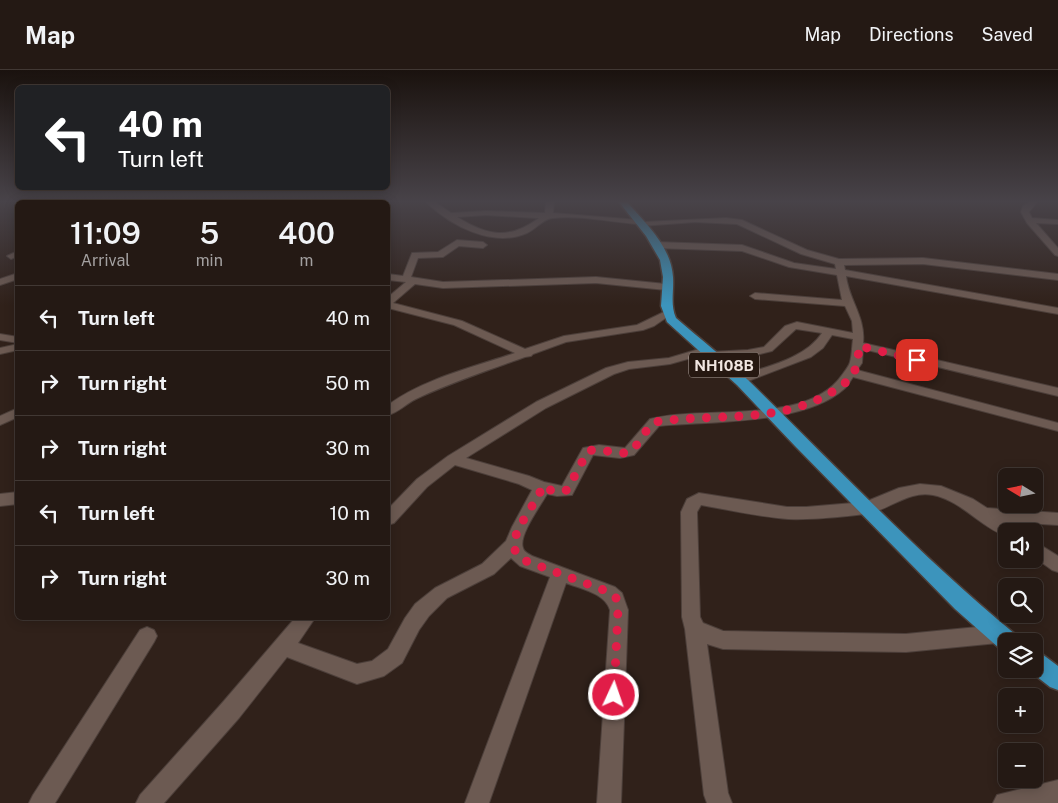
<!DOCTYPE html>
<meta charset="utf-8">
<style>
:root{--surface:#241914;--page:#302622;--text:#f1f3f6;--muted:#a3a0a0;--line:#413834}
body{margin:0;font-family:"Public Sans",sans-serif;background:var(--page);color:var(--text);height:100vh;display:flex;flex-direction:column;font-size:19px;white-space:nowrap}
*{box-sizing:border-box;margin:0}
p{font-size:16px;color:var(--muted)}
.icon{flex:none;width:28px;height:28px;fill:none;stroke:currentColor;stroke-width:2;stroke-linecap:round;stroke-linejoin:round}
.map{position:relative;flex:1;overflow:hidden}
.drawer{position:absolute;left:15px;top:130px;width:375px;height:420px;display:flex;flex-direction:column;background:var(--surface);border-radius:8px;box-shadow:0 2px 12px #0003,0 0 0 1px var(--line)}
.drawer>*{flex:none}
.hud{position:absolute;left:15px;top:15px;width:375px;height:105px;border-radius:8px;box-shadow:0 2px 12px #0003,0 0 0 1px var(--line);background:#202124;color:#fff;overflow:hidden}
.needle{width:32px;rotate:280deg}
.controls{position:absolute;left:998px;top:398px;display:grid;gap:10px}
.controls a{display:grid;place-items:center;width:45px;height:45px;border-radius:8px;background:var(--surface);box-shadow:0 2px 12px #0003,0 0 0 1px var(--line);font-size:25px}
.pin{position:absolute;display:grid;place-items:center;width:42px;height:42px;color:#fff;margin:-21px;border-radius:10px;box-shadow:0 2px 8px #0006}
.me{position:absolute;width:55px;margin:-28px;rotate:3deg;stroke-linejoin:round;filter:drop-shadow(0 0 4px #0008)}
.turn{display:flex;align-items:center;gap:18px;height:105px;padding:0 20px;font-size:22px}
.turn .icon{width:65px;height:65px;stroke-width:2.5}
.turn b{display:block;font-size:35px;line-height:42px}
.eta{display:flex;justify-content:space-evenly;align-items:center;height:85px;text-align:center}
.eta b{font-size:30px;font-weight:600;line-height:35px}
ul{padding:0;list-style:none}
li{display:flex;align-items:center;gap:15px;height:65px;padding:0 20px;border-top:1px solid var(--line)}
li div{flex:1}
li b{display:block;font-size:19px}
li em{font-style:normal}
header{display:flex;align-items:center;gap:30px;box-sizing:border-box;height:70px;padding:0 25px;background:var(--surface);border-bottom:1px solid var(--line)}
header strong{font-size:24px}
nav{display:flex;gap:28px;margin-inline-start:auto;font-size:18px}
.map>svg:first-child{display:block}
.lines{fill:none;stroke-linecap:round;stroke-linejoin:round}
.minor-casing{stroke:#4c3f3a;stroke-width:2}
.trunk-casing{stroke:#4c3f3a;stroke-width:3}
.minor{fill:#6c5a52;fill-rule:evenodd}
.trunk{fill:#3c94bc;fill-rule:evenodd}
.route{stroke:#e11d48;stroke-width:9;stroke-dasharray:0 16.2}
.labels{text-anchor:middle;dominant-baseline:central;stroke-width:5;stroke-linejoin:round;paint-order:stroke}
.shield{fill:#261811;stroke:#b4a8a3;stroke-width:1}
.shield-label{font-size:15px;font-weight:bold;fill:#f1e6e1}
</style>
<header>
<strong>Map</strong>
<nav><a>Map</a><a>Directions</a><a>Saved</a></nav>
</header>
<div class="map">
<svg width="1058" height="733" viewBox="0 0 1058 733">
<rect width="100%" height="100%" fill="#30211a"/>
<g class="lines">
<defs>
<path id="minor" d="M 426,132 L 435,132 L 451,143 L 486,141 L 545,143 L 546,132 L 554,132 L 553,143 L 639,150 L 643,152 L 726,148 L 742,150 L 807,180 L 839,189 L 923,188 L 1058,204 L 1058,210 L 923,194 L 844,195 L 845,200 L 1058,238 L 1058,244 L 846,206 C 849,230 866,248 863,273 L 1058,318 L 1058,326 L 863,279 L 862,293 L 857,300 L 1058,353 L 1058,361 L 853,307 C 850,311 848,316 844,319 C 804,355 710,351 659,356 L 634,385 L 620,388 L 593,385 L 572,425 L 557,426 L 547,424 C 541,435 518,466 523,478 C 524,482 529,484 532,486 L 615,517 L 622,523 L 628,540 L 621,733 L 597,733 L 610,540 C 605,523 581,519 566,513 L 489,733 L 465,733 L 550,507 L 520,496 L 511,488 L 494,504 L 447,528 L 429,546 L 419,560 L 402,593 L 384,606 L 357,614 L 287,587 L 239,648 L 164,733 L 136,733 L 140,725 L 223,632 L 295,548 L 315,548 L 298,573 L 357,594 L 372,591 L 388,579 L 405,548 L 415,534 L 435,518 L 482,494 L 506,471 L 512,457 L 532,420 L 519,414 L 455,395 L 427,417 L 394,453 L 388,455 L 388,439 L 417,409 L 448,386 L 536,332 L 606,298 L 628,292 L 669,288 L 706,277 L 710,278 L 712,280 L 710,282 L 748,280 L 764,277 L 785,256 L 797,252 L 853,263 L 852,251 L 845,236 L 755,229 L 750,226 L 755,223 L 842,230 L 837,205 L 789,197 L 742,181 L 656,178 L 652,175 L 656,172 L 742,175 L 794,193 L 836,199 L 835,194 L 801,184 L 737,154 L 695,152 L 641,156 L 637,154 C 611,152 579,145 553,148 C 544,148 536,159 527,163 C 493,178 451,156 426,132 ZM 486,145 L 536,148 L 539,148 C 509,170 488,166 457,147 ZM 796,259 L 822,263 C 804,290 764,297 735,307 L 733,310 L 735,313 L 743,313 L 811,287 L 823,278 L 832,265 L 853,269 C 852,276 852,285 850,292 C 849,296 845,301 842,305 C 807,356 704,335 650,349 L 625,378 L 599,375 L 583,378 L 562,416 L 544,412 L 529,406 L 466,388 L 546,338 L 614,304 L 629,299 L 670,294 L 709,283 L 707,285 L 709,287 L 713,288 L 748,287 L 772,281 Z
M 1029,132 L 1037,132 L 1029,142 L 1032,148 L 1058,150 L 1058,154 L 1036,153 L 1058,178 L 1058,186 L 1055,185 L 1027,153 L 1021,142 L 1023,136 Z
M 457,170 L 483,172 L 487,175 L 483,178 L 459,176 L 443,187 L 418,188 L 411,207 L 443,212 L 596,207 L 666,214 L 671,217 L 666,220 L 596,213 L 443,218 L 415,214 L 393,233 L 462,251 L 525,279 L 564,266 L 637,255 L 668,240 L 673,243 L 654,256 L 643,260 L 566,272 L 533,284 L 531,286 L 525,287 C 489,300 453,312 418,328 C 408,332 398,343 388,345 L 388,335 C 423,309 473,297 515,283 L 454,255 L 388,238 L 388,227 L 406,212 L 388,210 L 388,204 L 403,206 L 412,183 L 438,182 Z
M 18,181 L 18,186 L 11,189 L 7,186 Z
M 18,203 L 18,209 L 0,215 L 0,209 Z
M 0,264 L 18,267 L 18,273 L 0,270 Z
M 18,274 L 18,280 L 0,284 L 0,278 Z
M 18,338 L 18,347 L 0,355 L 0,346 Z
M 920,414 L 941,416 L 973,429 L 987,438 L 1058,443 L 1058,455 L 1007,452 L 1015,457 L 1017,461 L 1006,461 L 1006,466 C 980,457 962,431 933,425 C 907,420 889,441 865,444 C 840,447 813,450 788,449 C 760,447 730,440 701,435 L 697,442 L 700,547 L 703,553 L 723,561 L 906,564 L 998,555 L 1005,558 L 1008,564 L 1005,570 L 998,573 L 906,582 L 723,579 L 707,574 L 728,723 L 732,733 L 707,733 L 704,725 L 685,559 L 682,547 L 681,442 L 687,429 L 699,423 L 787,437 L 806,437 L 865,432 L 899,418 Z
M 18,422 L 18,434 L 0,436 L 0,424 Z
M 1034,471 L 1058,486 L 1058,502 L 1052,500 L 1034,487 Z
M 147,557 L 154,560 L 157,566 L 154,572 L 55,733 L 29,733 L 33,725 L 140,560 Z
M 1058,710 L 1058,733 L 993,733 L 997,725 Z"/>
<path id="trunk" d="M 619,132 L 627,132 C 646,154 671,176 673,207 C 674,222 670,234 676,248 C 700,269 725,288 748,310 C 836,396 920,486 1015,564 L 1017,571 L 1006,571 L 1006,580 L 999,578 L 955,539 L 795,376 L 737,315 L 667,252 L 661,236 L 663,207 L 660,190 L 646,166 Z
M 1034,581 L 1042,584 L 1058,596 L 1058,620 L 1050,617 L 1027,599 L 1034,599 Z"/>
</defs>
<!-- minor casing -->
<use href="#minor" class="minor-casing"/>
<!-- trunk casing -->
<use href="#trunk" class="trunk-casing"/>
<!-- minor -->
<use href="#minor" class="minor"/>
<!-- trunk -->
<use href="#trunk" class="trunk"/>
</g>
<!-- sky -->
<linearGradient id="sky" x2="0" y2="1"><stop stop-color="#1a120e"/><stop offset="0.56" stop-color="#484349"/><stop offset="1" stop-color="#484349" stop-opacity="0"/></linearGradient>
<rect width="1058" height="235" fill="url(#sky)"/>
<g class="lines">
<!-- route -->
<path class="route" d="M 614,625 L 618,540 L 616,528 L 609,522 L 526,491 C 520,487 515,484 514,476 C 512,464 534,434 540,423 L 540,417 L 557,422 L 567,420 L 588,381 C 602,377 618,386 629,382 C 637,379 645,358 655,352 C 712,343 772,354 825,326 C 834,321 843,316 850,308 C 858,299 858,287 859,276 L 917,290"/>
</g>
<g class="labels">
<!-- shield labels -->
<rect class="shield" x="689" y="282.5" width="70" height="25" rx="4"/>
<g class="shield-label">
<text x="724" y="295">NH108B</text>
</g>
</g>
</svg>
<div class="controls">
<a><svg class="needle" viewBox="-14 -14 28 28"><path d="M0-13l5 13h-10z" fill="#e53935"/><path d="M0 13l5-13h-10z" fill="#a3a0a0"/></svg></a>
<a><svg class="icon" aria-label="sound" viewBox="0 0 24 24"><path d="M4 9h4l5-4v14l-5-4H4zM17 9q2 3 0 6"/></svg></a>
<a><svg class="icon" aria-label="search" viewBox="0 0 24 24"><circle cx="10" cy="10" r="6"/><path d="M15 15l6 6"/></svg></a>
<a><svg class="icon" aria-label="layers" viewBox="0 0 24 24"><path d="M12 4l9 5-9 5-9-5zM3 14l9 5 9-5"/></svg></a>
<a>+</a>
<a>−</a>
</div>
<div class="pin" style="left:917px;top:290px;background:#d93025"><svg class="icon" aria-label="arrive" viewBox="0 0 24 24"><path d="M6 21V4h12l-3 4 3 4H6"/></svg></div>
<svg class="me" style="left:614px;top:625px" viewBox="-20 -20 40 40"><circle r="17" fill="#e11d48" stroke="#fff" stroke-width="3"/><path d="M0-11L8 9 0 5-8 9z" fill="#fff"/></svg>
<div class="hud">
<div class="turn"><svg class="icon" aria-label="left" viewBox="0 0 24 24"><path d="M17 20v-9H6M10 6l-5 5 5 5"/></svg><div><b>40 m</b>Turn left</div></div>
</div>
<section class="drawer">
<div class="eta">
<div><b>11:09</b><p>Arrival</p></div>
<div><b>5</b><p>min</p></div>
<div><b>400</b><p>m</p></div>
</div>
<ul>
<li><svg class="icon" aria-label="left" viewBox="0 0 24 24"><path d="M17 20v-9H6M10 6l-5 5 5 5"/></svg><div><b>Turn left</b></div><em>40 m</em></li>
<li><svg class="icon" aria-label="right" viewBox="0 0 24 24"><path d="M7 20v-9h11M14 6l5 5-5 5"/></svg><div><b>Turn right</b></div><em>50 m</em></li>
<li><svg class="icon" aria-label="right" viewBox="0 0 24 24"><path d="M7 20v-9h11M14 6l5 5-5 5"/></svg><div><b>Turn right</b></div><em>30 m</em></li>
<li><svg class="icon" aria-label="left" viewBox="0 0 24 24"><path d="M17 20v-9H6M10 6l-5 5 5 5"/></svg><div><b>Turn left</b></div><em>10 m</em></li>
<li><svg class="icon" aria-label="right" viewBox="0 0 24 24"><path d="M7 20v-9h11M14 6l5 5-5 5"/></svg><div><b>Turn right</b></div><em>30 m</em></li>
</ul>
</section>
</div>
